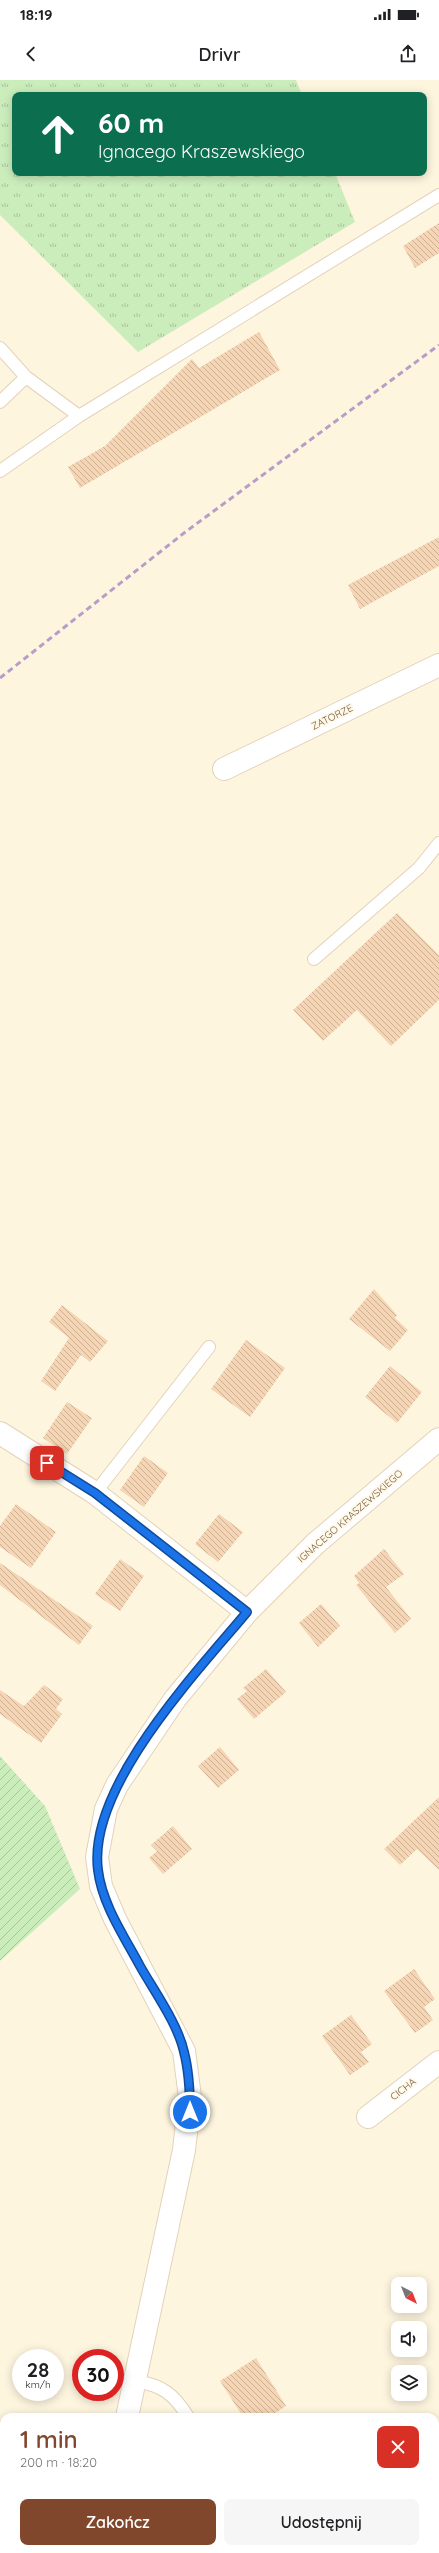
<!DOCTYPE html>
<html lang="pl">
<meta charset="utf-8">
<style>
:root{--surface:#fff;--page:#f6f6f6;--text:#202124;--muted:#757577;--accent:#80472d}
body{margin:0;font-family:Quicksand,sans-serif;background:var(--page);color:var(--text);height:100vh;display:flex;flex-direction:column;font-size:15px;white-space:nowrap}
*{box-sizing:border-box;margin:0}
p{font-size:13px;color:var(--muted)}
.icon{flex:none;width:22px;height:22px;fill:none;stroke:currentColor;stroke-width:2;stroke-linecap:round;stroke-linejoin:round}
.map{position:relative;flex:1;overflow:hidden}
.side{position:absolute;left:0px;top:2333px;width:439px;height:140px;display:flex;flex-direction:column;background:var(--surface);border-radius:12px 12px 0 0;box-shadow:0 2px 10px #0003}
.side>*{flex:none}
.guide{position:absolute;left:12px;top:12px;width:415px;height:84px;border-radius:8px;box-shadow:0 2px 10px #0003;background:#0b6e4f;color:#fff;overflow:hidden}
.needle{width:26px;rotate:138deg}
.buttons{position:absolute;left:391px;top:2197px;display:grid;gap:8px}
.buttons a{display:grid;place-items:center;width:36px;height:36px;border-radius:8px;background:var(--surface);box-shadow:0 2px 10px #0003;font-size:20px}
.speed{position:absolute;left:12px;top:2269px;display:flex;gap:8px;font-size:20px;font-weight:700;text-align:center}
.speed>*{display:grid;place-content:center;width:52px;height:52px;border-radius:50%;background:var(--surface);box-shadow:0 2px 10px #0003;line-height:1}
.speed small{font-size:10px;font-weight:400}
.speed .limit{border:6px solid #d22;background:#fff;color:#111}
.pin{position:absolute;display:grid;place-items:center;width:34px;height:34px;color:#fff;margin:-17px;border-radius:8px;box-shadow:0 2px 6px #0006}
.me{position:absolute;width:44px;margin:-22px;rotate:0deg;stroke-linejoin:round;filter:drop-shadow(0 0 3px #0008)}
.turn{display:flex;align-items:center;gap:14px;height:84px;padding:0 20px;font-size:18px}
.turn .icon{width:52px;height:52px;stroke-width:2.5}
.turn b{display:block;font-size:28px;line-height:34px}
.round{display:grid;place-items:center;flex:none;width:42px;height:42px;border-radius:8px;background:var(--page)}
.headline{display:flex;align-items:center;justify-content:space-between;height:68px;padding:0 20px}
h1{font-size:24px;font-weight:600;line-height:30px;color:var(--accent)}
.cta{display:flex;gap:8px;margin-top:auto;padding:8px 20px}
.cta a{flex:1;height:46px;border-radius:8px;background:var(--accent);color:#fff;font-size:16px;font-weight:600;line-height:46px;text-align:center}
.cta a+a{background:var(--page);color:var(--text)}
.status{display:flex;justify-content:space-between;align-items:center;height:28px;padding:0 20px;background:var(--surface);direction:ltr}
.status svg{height:11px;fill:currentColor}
header{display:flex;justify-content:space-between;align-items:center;height:52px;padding:0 20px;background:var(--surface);font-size:18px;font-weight:600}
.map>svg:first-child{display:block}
.grass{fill:url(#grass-tufts)}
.garden{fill:url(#garden-furrows)}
.building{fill:url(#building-back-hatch)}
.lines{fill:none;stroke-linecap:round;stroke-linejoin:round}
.lane-casing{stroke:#e3d2ba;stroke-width:14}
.street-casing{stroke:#e3d2ba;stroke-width:24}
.lane{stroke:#fff;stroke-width:12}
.street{stroke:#fff;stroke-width:22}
.rail{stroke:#b99dc8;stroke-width:3;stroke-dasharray:6 4;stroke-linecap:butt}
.route-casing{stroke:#114b97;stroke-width:10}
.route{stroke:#1a73e8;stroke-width:7}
.labels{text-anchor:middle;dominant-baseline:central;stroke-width:3.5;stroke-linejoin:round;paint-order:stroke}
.street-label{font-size:10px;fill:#775c44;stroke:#fff8e7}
</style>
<div class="status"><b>18:19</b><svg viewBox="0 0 49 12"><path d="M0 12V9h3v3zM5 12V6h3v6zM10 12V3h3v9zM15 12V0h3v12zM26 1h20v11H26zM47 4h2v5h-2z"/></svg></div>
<header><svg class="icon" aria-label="back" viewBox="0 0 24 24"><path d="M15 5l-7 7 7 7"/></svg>Drivr<svg class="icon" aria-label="share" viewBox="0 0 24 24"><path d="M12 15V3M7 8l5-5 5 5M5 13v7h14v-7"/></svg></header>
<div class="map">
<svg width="439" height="2473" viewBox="0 0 439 2473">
<defs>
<pattern id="grass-tufts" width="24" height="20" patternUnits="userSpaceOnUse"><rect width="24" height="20" fill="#cbedbc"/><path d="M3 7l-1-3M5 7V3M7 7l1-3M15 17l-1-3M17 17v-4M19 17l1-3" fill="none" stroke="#aac39a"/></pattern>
<pattern id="garden-furrows" width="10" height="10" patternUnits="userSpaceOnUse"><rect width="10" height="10" fill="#cbedbc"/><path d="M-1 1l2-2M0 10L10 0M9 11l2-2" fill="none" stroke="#aac39a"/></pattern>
<pattern id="building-back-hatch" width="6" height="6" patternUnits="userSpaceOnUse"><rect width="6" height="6" fill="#f6d5b4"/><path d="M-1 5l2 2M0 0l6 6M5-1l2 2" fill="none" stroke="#ccb094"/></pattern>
</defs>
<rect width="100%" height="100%" fill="#fef5df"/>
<!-- grass -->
<path class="grass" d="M 0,0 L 296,0 L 302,15 L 15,15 L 15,93 L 335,93 L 355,142 L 138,272 L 0,135 Z"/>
<!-- garden -->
<path class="garden" d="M 0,1676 L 45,1726 L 80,1809 L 0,1881 Z"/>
<!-- building -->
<path class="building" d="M 439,143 L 439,173 L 415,188 L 403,166 Z
M 259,252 L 280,290 L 80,408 L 68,387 L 105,366 L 192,279 L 199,288 Z
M 439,457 L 439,486 L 360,529 L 348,505 Z
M 397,833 L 439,875 L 439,920 L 391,966 L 357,930 L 323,961 L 293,930 Z
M 374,1209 L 397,1235 L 395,1238 L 408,1250 L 390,1271 L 349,1239 Z
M 62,1225 L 108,1261 L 90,1282 L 81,1275 L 55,1311 L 41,1301 L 69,1258 L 49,1242 Z
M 246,1260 L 285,1288 L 250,1337 L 211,1309 Z
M 390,1286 L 422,1312 L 397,1343 L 365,1317 Z
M 67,1322 L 92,1338 L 67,1374 L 43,1358 Z
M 144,1376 L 168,1393 L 144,1427 L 120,1410 Z
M 16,1424 L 56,1452 L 31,1488 L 0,1467 L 0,1446 Z
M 219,1434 L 243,1452 L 218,1482 L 195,1464 Z
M 384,1469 L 404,1494 L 386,1507 L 411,1539 L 395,1553 L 356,1505 L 359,1503 L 354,1496 Z
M 120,1479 L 144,1496 L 120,1531 L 95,1514 Z
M 0,1483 L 93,1546 L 79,1565 L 0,1505 Z
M 321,1524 L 340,1546 L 318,1567 L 299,1543 Z
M 266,1589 L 286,1612 L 254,1639 L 237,1619 L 247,1611 L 243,1608 Z
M 44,1605 L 63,1619 L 56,1629 L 62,1634 L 41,1663 L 0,1634 L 0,1610 L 24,1626 Z
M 220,1667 L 239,1690 L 218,1708 L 198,1686 Z
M 439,1717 L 439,1790 L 417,1769 L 400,1785 L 384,1769 Z
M 173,1746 L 192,1769 L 163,1794 L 149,1778 L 157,1771 L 151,1765 Z
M 414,1889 L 435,1919 L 424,1927 L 433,1940 L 415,1953 L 384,1911 Z
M 351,1935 L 372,1964 L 361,1972 L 369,1982 L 350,1995 L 322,1956 Z
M 256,2278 L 286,2326 L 269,2337 L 243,2337 L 220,2301 Z"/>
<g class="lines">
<defs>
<path id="lane" d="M 0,268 L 26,297 L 79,336
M 0,322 L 26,297
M 0,391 L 79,336 L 439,115
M 314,879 L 419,788 L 439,763
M 95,1413 L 209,1267
M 135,2301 C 162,2305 174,2314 188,2337
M 272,2469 L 275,2473"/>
<path id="street" d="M 224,689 L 439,585
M 0,1353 L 95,1413 L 247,1532
M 368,2037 L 439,1982
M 127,2337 L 184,2070 L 190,2017 L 184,1971 L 115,1839 L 101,1806 L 97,1777 L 106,1729 L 117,1705 L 175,1619 L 247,1532 L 315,1464 L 439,1359
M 102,2473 L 103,2469"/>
</defs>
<!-- lane casing -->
<use href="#lane" class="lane-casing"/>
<!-- street casing -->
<use href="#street" class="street-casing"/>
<!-- lane -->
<use href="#lane" class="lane"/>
<!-- street -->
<use href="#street" class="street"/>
<!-- rail -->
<path class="rail" d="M 0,598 L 184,453 L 439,265"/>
</g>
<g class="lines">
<defs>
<path id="route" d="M 47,1383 L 95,1413 L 247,1532 C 197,1592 87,1707 98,1790 C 102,1824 124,1856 140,1886 C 154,1911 178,1944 184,1972 C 189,1991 190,2011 190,2032"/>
</defs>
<!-- route casing -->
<use href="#route" class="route-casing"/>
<!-- route -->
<use href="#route" class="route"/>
</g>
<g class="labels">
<!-- street labels -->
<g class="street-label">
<text transform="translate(332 637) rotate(-26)">ZATORZE</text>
<text transform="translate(350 1436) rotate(-41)">IGNACEGO KRASZEWSKIEGO</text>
<text transform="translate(403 2009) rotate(-38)">CICHA</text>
</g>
</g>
</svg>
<div class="buttons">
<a><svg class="needle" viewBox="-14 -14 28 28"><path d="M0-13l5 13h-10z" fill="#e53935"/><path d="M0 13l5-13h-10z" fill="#757577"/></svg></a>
<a><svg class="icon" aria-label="sound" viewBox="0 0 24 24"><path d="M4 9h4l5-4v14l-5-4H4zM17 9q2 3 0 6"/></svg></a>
<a><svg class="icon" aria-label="layers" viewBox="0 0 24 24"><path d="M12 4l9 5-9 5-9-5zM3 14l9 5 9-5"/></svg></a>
</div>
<div class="speed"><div>28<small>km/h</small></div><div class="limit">30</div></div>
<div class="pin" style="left:47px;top:1383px;background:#d93025"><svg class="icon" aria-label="arrive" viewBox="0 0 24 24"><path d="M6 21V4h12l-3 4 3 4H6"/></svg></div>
<svg class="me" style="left:190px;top:2032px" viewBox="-20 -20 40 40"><circle r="17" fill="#1a73e8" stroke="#fff" stroke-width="3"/><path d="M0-11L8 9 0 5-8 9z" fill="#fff"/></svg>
<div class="guide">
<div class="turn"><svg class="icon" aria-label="ahead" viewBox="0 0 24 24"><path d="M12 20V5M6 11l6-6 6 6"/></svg><div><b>60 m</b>Ignacego Kraszewskiego</div></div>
</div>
<section class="side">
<div class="headline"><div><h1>1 min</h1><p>200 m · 18:20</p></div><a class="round" style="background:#d93025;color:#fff"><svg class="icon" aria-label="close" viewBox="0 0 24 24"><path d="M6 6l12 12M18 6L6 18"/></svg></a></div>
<div class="cta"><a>Zakończ</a><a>Udostępnij</a></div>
</section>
</div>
